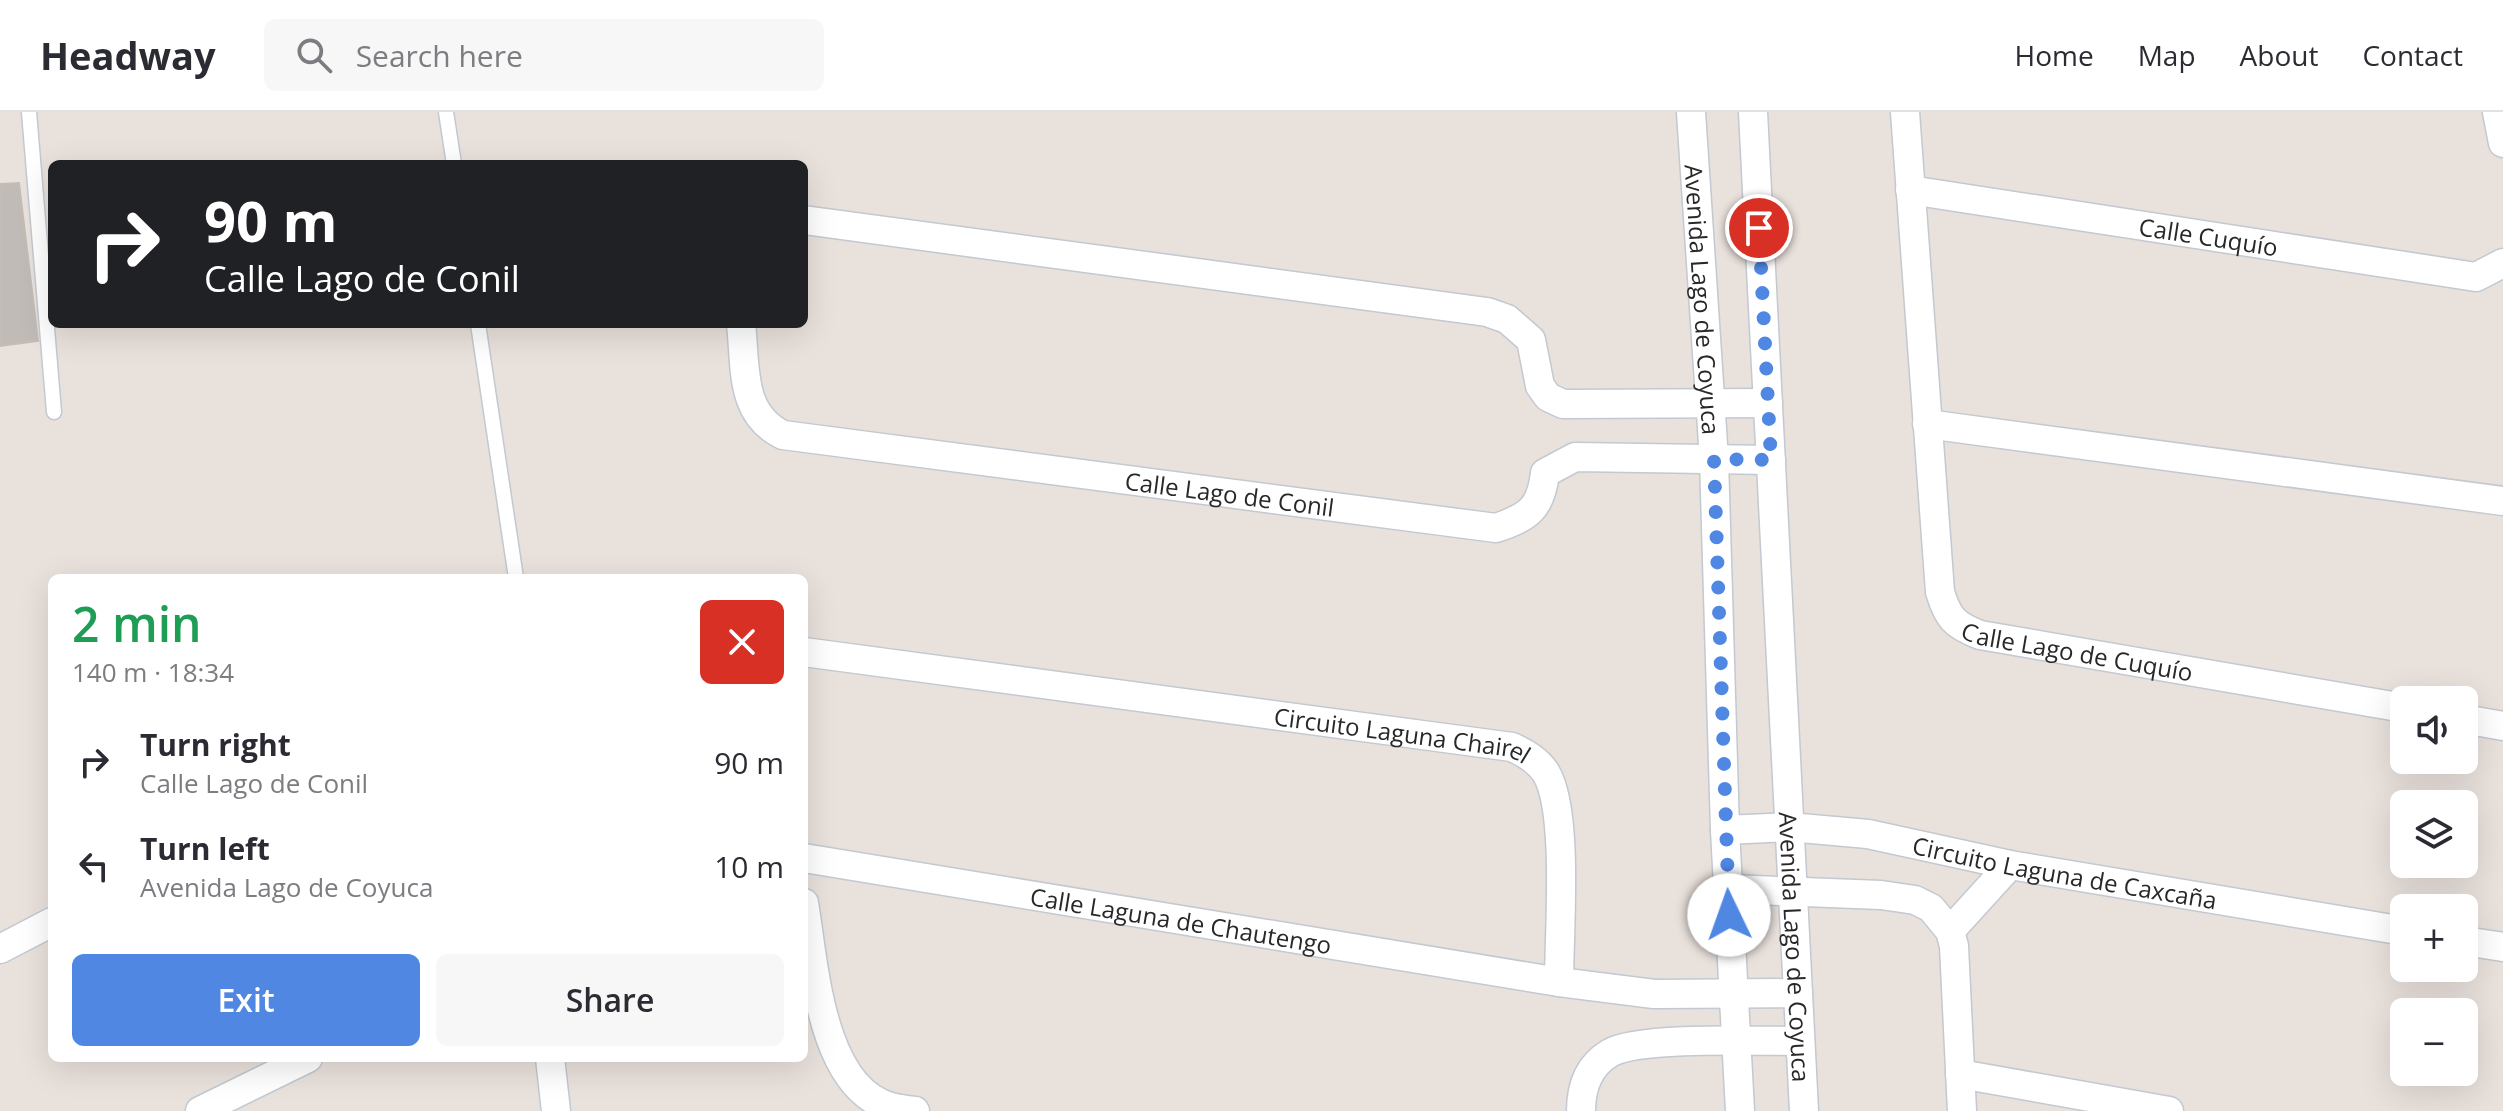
<!DOCTYPE html>
<meta charset="utf-8">
<style>
:root{--surface:#fff;--page:#f7f7f7;--text:#2b2b33;--muted:#7c7c81;--line:#e1e1e2;--accent:#4f87e2}
body{margin:0;font-family:"Open Sans",sans-serif;background:var(--page);color:var(--text);height:100vh;display:flex;flex-direction:column;font-size:30px;white-space:nowrap}
*{box-sizing:border-box;margin:0}
p{font-size:26px;color:var(--muted)}
.icon{flex:none;width:44px;height:44px;fill:none;stroke:currentColor;stroke-width:2;stroke-linecap:round;stroke-linejoin:round}
.map{position:relative;flex:1;overflow:hidden}
.sheet{position:absolute;left:48px;top:462px;width:760px;height:488px;display:flex;flex-direction:column;background:var(--surface);border-radius:12px;box-shadow:0 8px 32px #0002}
.sheet>*{flex:none}
.guide{position:absolute;left:48px;top:48px;width:760px;height:168px;border-radius:12px;box-shadow:0 8px 32px #0002;background:#202124;color:#fff;overflow:hidden}
.tools{position:absolute;left:2390px;top:574px;display:grid;gap:16px}
.tools a{display:grid;place-items:center;width:88px;height:88px;border-radius:12px;background:var(--surface);box-shadow:0 8px 32px #0002;font-size:40px}
.pin{position:absolute;display:grid;place-items:center;width:68px;height:68px;color:#fff;margin:-34px;border:4px solid #fff;border-radius:50%;box-shadow:0 2px 8px #0007}
.me{position:absolute;width:88px;margin:-44px;rotate:357deg;stroke-linejoin:round;filter:drop-shadow(0 0 6px #0008)}
.turn{display:flex;align-items:center;gap:28px;height:168px;padding:0 24px;font-size:36px}
.turn .icon{width:104px;height:104px;stroke-width:2.5}
.turn b{display:block;font-size:56px;line-height:68px}
.round{display:grid;place-items:center;flex:none;width:84px;height:84px;border-radius:12px;background:var(--page)}
.overview{display:flex;align-items:center;justify-content:space-between;height:136px;padding:0 24px}
h1{font-size:48px;font-weight:600;line-height:60px;color:#1e9e55}
.action{display:flex;gap:16px;margin-top:auto;padding:16px 24px}
.action a{flex:1;height:92px;border-radius:12px;background:var(--accent);color:#fff;font-size:32px;font-weight:600;line-height:92px;text-align:center}
.action a+a{background:var(--page);color:var(--text)}
ul{padding:0;list-style:none}
li{display:flex;align-items:center;gap:24px;height:104px;padding:0 24px}
li div{flex:1}
li b{display:block;font-size:30px}
li em{font-style:normal}
header{display:flex;align-items:center;gap:48px;box-sizing:border-box;height:112px;padding:0 40px;background:var(--surface);border-bottom:2px solid var(--line)}
header strong{font-size:38px}
nav{display:flex;gap:44px;margin-inline-start:auto;font-size:28px}
.search{width:560px;height:72px;background:var(--page);display:flex;align-items:center;gap:20px;box-sizing:border-box;padding:0 28px;border-radius:12px;color:var(--muted);font-size:30px}
.map>svg:first-child{display:block}
.building{fill:#c1bbb8;stroke:#c4bcb6;stroke-width:2}
.lines{fill:none;stroke-linecap:round;stroke-linejoin:round}
.lane-casing{stroke:#c3c9d0;stroke-width:17}
.street-casing{stroke:#c3c9d0;stroke-width:31}
.lane{stroke:#fff;stroke-width:14}
.street{stroke:#fff;stroke-width:28}
.route{stroke:#4f87e2;stroke-width:14;stroke-dasharray:0 25.2}
.labels{text-anchor:middle;dominant-baseline:central;stroke-width:6;stroke-linejoin:round;paint-order:stroke}
.street-label{font-size:24px;fill:#282828;stroke:#fff}
</style>
<header>
<strong>Headway</strong>
<div class="search"><svg class="icon" aria-label="search" viewBox="0 0 24 24"><circle cx="10" cy="10" r="6"/><path d="M15 15l6 6"/></svg>Search here</div>
<nav><a>Home</a><a>Map</a><a>About</a><a>Contact</a></nav>
</header>
<div class="map">
<svg width="2503" height="999" viewBox="0 0 2503 999">
<rect width="100%" height="100%" fill="#e9e1dc"/>
<!-- building -->
<path class="building" d="M 19,71 L 38,229 L 0,234 L 0,72 Z"/>
<g class="lines">
<defs>
<path id="lane" d="M 29,0 L 54,300
M 446,0 L 454,52
M 478,212 L 516,466"/>
<g id="street">
<path id="s1" d="M 1691,0 L 1714,347 L 1725,718 L 1740,999"/>
<path id="s2" d="M 1753,0 L 1804,999"/>
<path id="s3" d="M 1905,0 L 1940,480 C 1948,506 1954,513 1980,523 L 2404,596"/>
<path d="M 2497,0 L 2503,31"/>
<path id="s4" d="M 1910,78 L 2476,165 L 2503,151"/>
<path d="M 804,108 L 1487,200 L 1507,207 L 1531,228 L 1540,274 L 1548,285 L 1563,292 L 1768,291"/>
<path id="s5" d="M 741,212 C 746,254 739,302 783,323 L 1496,416 C 1529,405 1541,396 1545,361 L 1575,345 L 1771,348"/>
<path d="M 1927,312 L 2503,389"/>
<path id="s6" d="M 804,540 L 1512,635 C 1525,641 1538,648 1546,661 C 1569,699 1559,821 1559,870"/>
<path d="M 2464,607 L 2503,614"/>
<path id="s7" d="M 1725,718 L 1789,715 L 1868,722 L 2010,753 L 2404,819"/>
<path id="s8" d="M 804,746 L 1559,870 L 1654,882 L 1798,881"/>
<path d="M 1728,777 L 1881,783 L 1915,788 L 1931,796 L 1950,819 L 1954,834 L 1962,999"/>
<path d="M 804,791 C 814,850 820,976 891,995 C 899,997 907,998 915,999"/>
<path d="M 1950,819 L 2010,753"/>
<path d="M 2464,829 L 2503,835"/>
<path d="M 0,837 L 52,810"/>
<path d="M 550,946 L 556,999"/>
<path d="M 1960,962 L 2169,999"/>
<path d="M 200,999 L 308,946"/>
<path d="M 1581,999 C 1581,975 1588,954 1610,941 C 1638,924 1761,929 1800,929"/>
</g>
</defs>
<!-- lane casing -->
<use href="#lane" class="lane-casing"/>
<!-- street casing -->
<use href="#street" class="street-casing"/>
<!-- lane -->
<use href="#lane" class="lane"/>
<!-- street -->
<use href="#street" class="street"/>
</g>
<g class="lines">
<!-- route -->
<path class="route" d="M 1729,803 L 1714,347 L 1771,348 L 1759,116"/>
</g>
<g class="labels">
<!-- street labels -->
<g class="street-label">
<text stroke="none"><textPath href="#s4" startOffset="302">Calle Cuquío</textPath></text>
<text stroke="none"><textPath href="#s1" startOffset="188">Avenida Lago de Coyuca</textPath></text>
<text stroke="none"><textPath href="#s5" startOffset="576">Calle Lago de Conil</textPath></text>
<text stroke="none"><textPath href="#s3" startOffset="642">Calle Lago de Cuquío</textPath></text>
<text stroke="none"><textPath href="#s6" startOffset="604">Circuito Laguna Chairel</textPath></text>
<text stroke="none"><textPath href="#s7" startOffset="344">Circuito Laguna de Caxcaña</textPath></text>
<text stroke="none"><textPath href="#s8" startOffset="382">Calle Laguna de Chautengo</textPath></text>
<text stroke="none"><textPath href="#s2" startOffset="836">Avenida Lago de Coyuca</textPath></text>
</g>
</g>
</svg>
<div class="tools">
<a><svg class="icon" aria-label="sound" viewBox="0 0 24 24"><path d="M4 9h4l5-4v14l-5-4H4zM17 9q2 3 0 6"/></svg></a>
<a><svg class="icon" aria-label="layers" viewBox="0 0 24 24"><path d="M12 4l9 5-9 5-9-5zM3 14l9 5 9-5"/></svg></a>
<a>+</a>
<a>−</a>
</div>
<div class="pin" style="left:1759px;top:116px;background:#d93025"><svg class="icon" aria-label="arrive" viewBox="0 0 24 24"><path d="M6 21V4h12l-3 4 3 4H6"/></svg></div>
<svg class="me" style="left:1729px;top:803px" viewBox="-20 -20 40 40"><circle r="19" fill="#fff"/><path d="M0-13L10 11 0 6-10 11z" fill="#4f87e2"/></svg>
<div class="guide">
<div class="turn"><svg class="icon" aria-label="right" viewBox="0 0 24 24"><path d="M7 20v-9h11M14 6l5 5-5 5"/></svg><div><b>90 m</b>Calle Lago de Conil</div></div>
</div>
<section class="sheet">
<div class="overview"><div><h1>2 min</h1><p>140 m · 18:34</p></div><a class="round" style="background:#d93025;color:#fff"><svg class="icon" aria-label="close" viewBox="0 0 24 24"><path d="M6 6l12 12M18 6L6 18"/></svg></a></div>
<ul>
<li><svg class="icon" aria-label="right" viewBox="0 0 24 24"><path d="M7 20v-9h11M14 6l5 5-5 5"/></svg><div><b>Turn right</b><p>Calle Lago de Conil</p></div><em>90 m</em></li>
<li><svg class="icon" aria-label="left" viewBox="0 0 24 24"><path d="M17 20v-9H6M10 6l-5 5 5 5"/></svg><div><b>Turn left</b><p>Avenida Lago de Coyuca</p></div><em>10 m</em></li>
</ul>
<div class="action"><a>Exit</a><a>Share</a></div>
</section>
</div>
